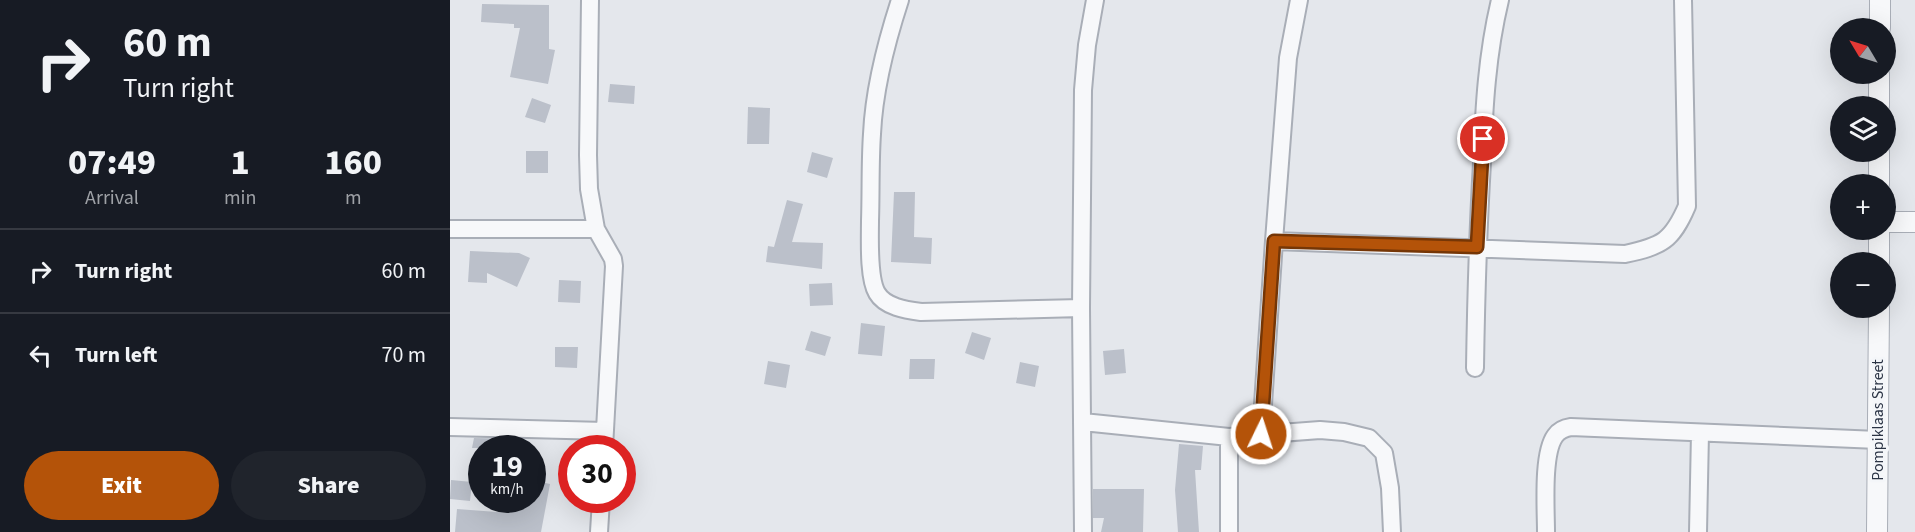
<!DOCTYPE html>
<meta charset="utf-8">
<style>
:root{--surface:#171b24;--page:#20242c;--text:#f1f3f6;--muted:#9ea1a6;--line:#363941;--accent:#b45309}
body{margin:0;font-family:"Source Sans 3",sans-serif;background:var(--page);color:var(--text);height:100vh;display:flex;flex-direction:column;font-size:22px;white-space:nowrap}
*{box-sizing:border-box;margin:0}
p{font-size:20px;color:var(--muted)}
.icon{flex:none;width:33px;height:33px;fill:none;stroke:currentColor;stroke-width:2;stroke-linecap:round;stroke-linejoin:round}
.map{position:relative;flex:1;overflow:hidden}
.side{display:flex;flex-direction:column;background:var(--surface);width:450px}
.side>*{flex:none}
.guide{background:#171b24;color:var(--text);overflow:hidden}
.needle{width:39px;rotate:308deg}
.tools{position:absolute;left:1380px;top:18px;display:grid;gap:12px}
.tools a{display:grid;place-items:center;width:66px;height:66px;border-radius:50%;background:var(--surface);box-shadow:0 6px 24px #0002;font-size:30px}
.speed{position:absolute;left:18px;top:435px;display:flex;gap:12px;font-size:30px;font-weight:700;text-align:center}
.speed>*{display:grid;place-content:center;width:78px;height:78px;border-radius:50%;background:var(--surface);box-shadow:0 6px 24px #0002;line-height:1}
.speed small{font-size:15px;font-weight:400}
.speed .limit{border:9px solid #d22;background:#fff;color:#111}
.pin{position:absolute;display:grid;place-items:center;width:51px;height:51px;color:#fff;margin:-26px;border:3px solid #fff;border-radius:50%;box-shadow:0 2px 6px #0007}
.me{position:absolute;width:66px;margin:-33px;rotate:4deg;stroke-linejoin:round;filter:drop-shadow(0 0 4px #0008)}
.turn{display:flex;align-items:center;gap:21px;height:126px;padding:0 24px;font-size:27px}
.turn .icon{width:78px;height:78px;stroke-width:2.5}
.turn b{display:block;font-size:42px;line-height:51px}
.eta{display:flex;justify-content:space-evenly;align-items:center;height:102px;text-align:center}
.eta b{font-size:36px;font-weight:800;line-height:42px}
.button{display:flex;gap:12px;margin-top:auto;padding:12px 24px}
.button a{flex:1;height:69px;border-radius:36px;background:var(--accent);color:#fff;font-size:24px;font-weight:800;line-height:69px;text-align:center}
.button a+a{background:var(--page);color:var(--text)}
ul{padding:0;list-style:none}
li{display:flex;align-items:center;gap:18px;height:84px;padding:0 24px;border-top:2px solid var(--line)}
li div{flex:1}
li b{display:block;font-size:22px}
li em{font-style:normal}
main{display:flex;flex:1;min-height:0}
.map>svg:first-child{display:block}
.building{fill:#bbc0ca}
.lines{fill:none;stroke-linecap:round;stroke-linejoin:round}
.minor-casing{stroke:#a9aeb7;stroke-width:20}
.tertiary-casing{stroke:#a9aeb7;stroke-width:22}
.minor{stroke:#f7f8fa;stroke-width:16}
.tertiary{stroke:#f7f8fa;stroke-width:20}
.route-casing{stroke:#753606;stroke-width:15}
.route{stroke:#b45309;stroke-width:10}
.labels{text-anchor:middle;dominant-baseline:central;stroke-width:6;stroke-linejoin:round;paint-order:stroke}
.street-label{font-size:16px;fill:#2b3445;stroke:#f4f6f9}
</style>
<main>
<section class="side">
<div class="guide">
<div class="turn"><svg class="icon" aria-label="right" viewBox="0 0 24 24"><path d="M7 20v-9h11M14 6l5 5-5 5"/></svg><div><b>60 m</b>Turn right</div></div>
</div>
<div class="eta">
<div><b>07:49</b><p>Arrival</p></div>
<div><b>1</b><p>min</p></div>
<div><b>160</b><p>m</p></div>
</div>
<ul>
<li><svg class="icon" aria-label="right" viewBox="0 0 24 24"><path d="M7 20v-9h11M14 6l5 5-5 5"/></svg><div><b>Turn right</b></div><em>60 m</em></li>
<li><svg class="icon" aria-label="left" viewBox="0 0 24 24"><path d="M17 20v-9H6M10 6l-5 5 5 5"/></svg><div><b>Turn left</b></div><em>70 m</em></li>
</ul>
<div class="button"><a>Exit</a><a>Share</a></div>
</section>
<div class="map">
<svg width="1465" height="532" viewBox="0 0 1465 532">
<rect width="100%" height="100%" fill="#e4e7ec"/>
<!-- building -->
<path class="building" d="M 32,4 L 99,5 L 99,49 L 105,50 L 98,84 L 60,77 L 70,28 L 64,28 L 64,24 L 31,22 Z
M 160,84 L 185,86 L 184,104 L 158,102 Z
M 82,98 L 101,105 L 95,123 L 75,117 Z
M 298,107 L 320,108 L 319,144 L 297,144 Z
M 76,151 L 98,151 L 98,173 L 76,173 Z
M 362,152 L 383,158 L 377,178 L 357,172 Z
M 444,192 L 465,192 L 464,237 L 482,238 L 481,264 L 441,262 Z
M 337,200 L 353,204 L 342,242 L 373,243 L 372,269 L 316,262 L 318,246 L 324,247 Z
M 20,251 L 69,253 L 80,258 L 67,287 L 37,273 L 37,283 L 18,282 Z
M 109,280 L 131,281 L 130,303 L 108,302 Z
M 382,283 L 383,305 L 360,306 L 359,284 Z
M 411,323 L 435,326 L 432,356 L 408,354 Z
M 361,331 L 381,337 L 375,356 L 355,350 Z
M 522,332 L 541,338 L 534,360 L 515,353 Z
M 105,347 L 128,347 L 127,368 L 105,367 Z
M 674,349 L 676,373 L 655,375 L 653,351 Z
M 460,359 L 485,359 L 484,379 L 459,379 Z
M 318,361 L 340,365 L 336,388 L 314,384 Z
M 570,362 L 589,366 L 585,387 L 566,383 Z
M 24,438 L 71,439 L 70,448 L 22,448 Z
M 729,444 L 753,446 L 751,470 L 745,470 L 749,532 L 728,532 L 725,490 Z
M 1,480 L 22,482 L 20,501 L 0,499 Z
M 82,480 L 100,484 L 91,532 L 5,532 L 7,509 L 61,513 L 63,500 L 82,500 Z
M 643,489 L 694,489 L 693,532 L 651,532 L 654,518 L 643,518 Z"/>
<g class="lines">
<defs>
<path id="minor" d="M 140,0 L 138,155 L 139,189 L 146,229 L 163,259 L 164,266 L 154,448
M 450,0 C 436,43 424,89 422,134 C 420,163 421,192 420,221 C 420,238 418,278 427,293 C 435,307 456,310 471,312 L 631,308
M 849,0 L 838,58 L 824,241 L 1175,254 C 1212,246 1222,241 1237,206 L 1233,0
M 0,229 L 146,229
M 1025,368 C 1026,300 1028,231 1032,163 C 1034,107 1037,54 1050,0
M 633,422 L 779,437 L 870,430 L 894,432 L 919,438 L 934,453 L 940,488 L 942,532
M 0,427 L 155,431
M 811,434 L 824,241
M 149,532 L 151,500
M 633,532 L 631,308 L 633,90 L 637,45 L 645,0
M 779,532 L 779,437
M 1096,532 C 1096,509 1092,454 1105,436 C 1109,430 1114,428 1121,427 L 1428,440
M 1248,532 L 1250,433"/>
<path id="tertiary" d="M 1430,28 L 1430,0
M 1429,106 L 1429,74
M 1429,184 L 1429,152
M 1436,222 L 1465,222
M 1429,262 L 1429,230
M 1427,532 L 1429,308"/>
</defs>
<!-- minor casing -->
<use href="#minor" class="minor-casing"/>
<!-- tertiary casing -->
<use href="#tertiary" class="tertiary-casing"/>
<!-- minor -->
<use href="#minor" class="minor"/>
<!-- tertiary -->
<use href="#tertiary" class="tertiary"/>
</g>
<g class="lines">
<defs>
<path id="route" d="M 811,434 L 824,241 L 1027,247 L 1033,139"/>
</defs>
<!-- route casing -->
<use href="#route" class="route-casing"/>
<!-- route -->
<use href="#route" class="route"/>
</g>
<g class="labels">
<!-- street labels -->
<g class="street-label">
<text transform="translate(1428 420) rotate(-90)">Pompiklaas Street</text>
</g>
</g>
</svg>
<div class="tools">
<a><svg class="needle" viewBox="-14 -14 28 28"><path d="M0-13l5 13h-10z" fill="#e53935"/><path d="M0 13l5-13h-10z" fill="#9ea1a6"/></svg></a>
<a><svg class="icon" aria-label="layers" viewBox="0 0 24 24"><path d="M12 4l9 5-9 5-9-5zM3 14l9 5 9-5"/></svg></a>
<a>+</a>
<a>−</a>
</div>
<div class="speed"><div>19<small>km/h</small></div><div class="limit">30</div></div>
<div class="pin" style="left:1033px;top:139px;background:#d93025"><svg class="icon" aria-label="arrive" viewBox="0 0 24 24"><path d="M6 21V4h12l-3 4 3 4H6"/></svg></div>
<svg class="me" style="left:811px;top:434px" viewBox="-20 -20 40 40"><circle r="17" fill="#b45309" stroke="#fff" stroke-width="3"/><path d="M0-11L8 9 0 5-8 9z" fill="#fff"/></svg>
</div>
</main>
